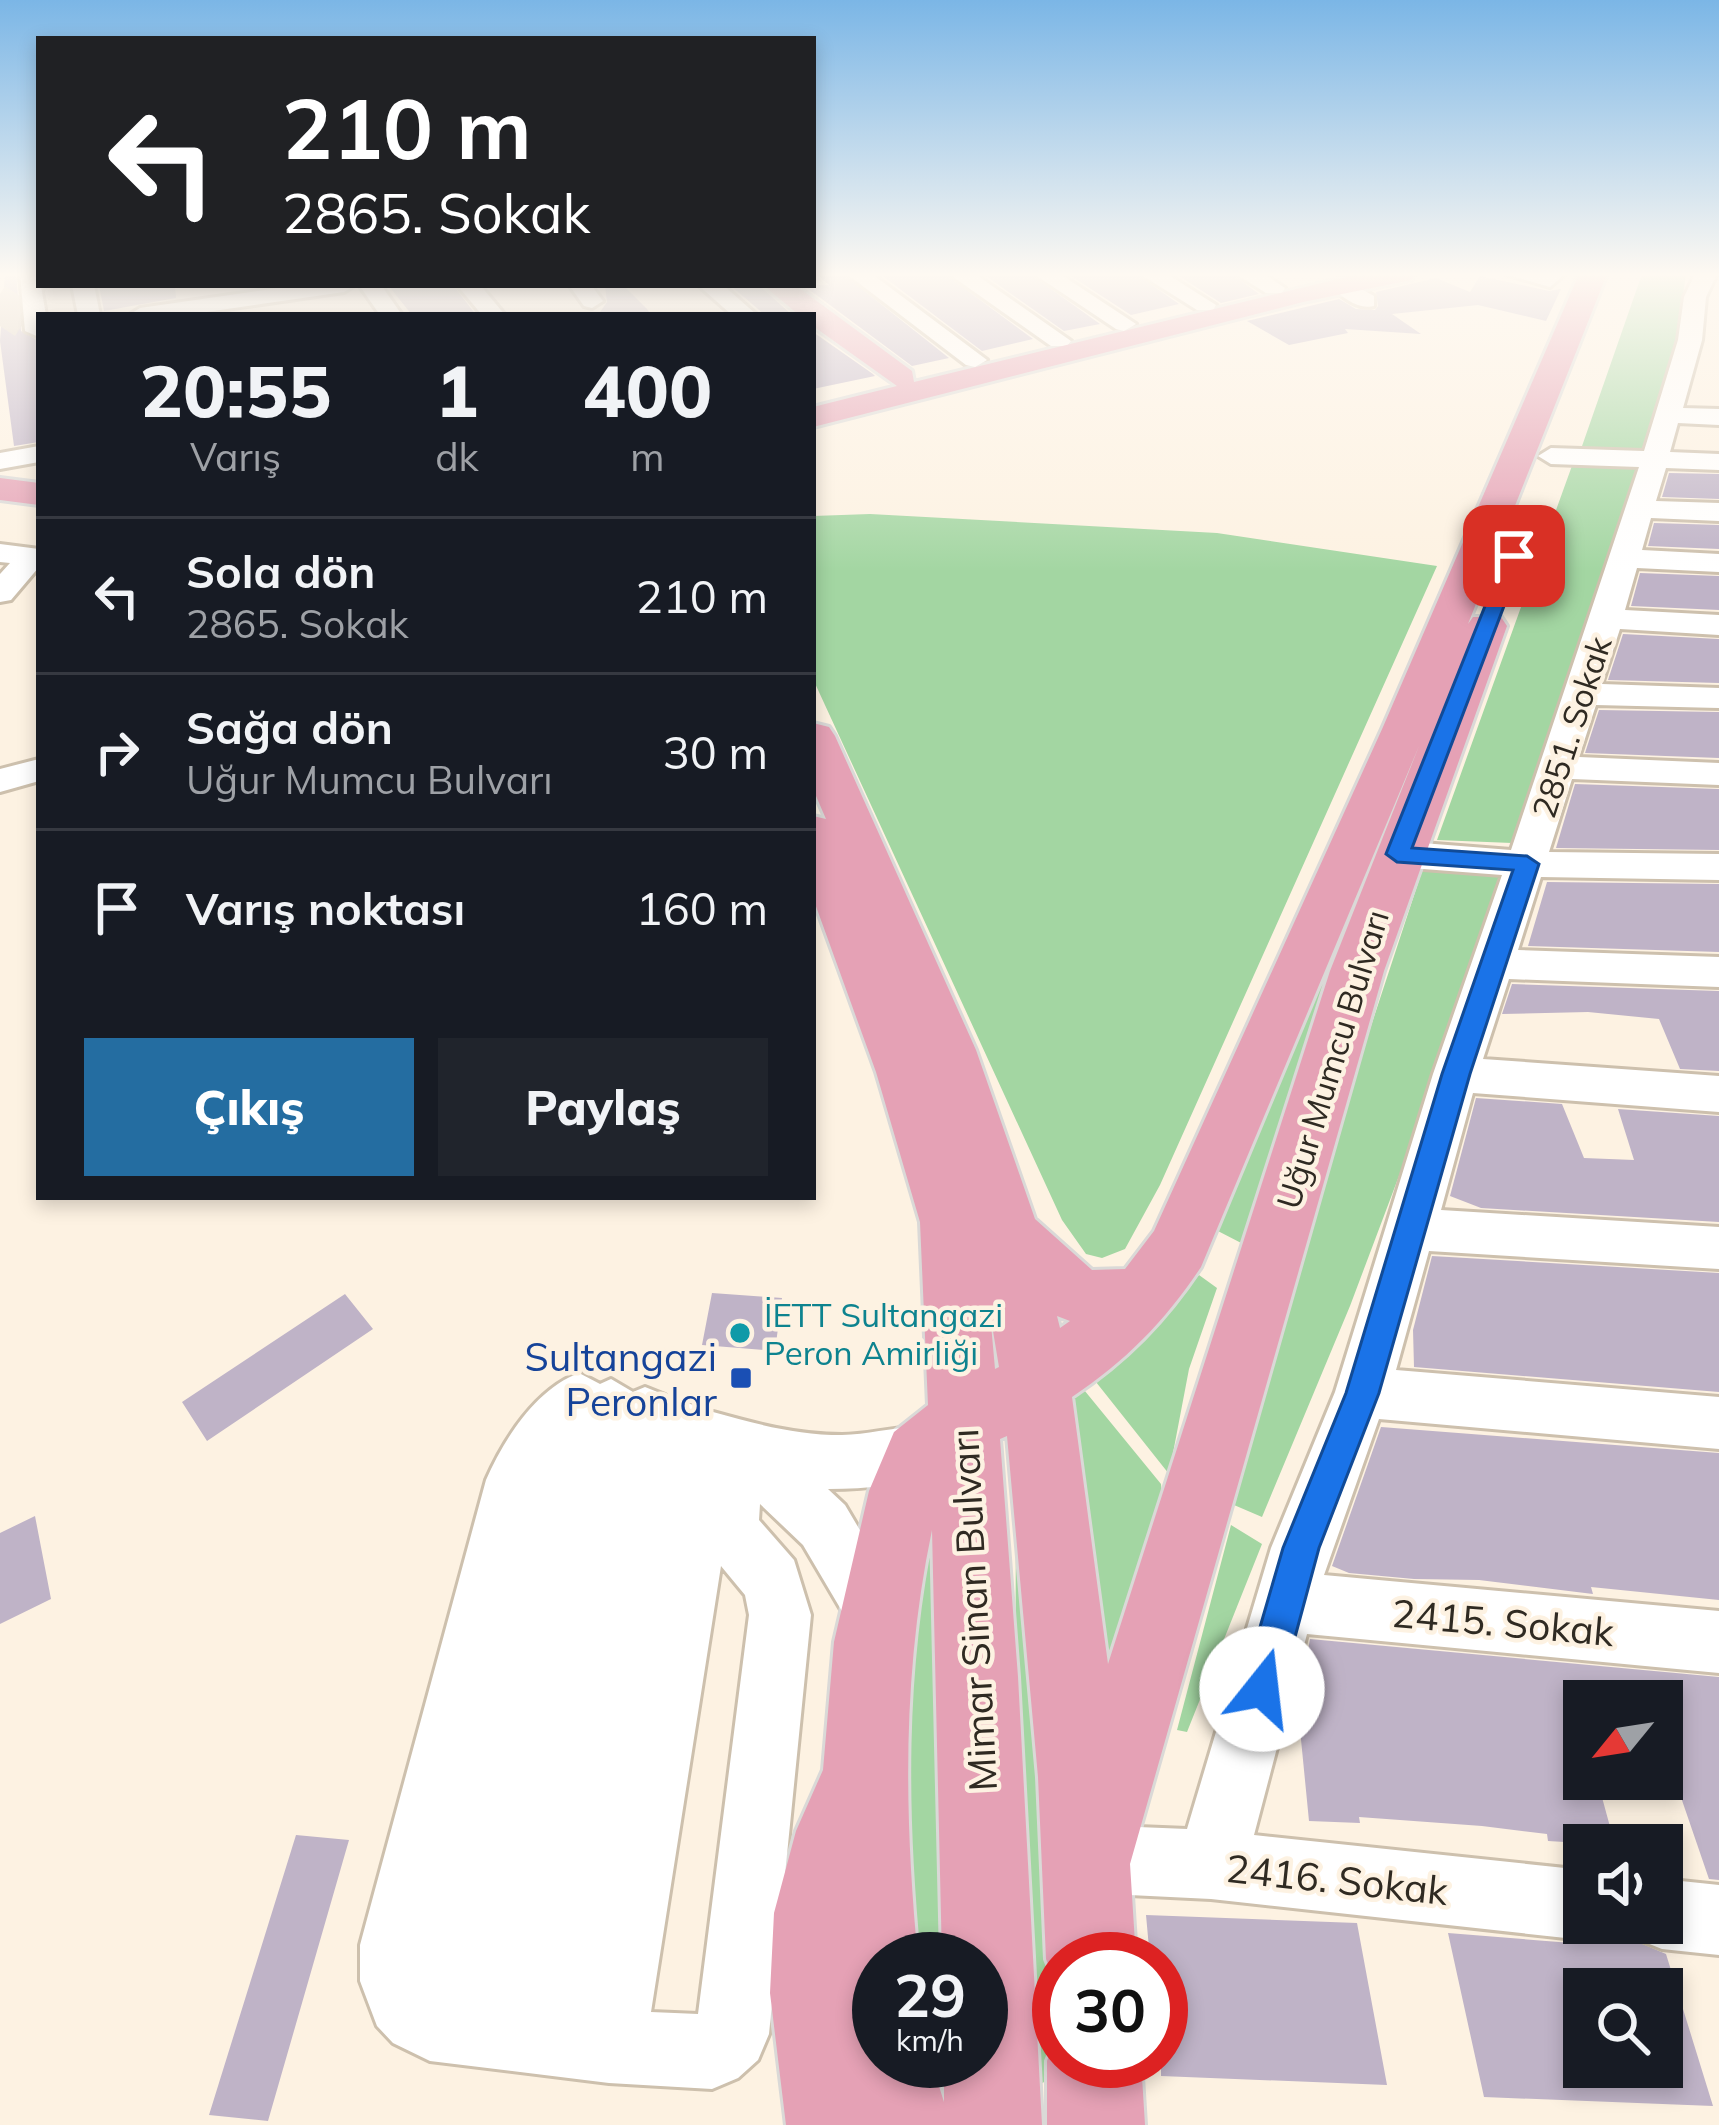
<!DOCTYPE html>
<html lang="tr">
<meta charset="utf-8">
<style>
:root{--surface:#171b24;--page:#20242c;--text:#f1f3f6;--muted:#9ea1a6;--line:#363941;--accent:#246da1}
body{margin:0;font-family:Mulish,sans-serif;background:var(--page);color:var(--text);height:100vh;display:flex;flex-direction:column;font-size:45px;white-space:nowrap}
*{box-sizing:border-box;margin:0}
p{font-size:39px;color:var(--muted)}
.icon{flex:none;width:66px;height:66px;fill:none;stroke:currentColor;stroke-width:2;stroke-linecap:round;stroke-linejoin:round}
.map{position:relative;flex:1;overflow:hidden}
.sheet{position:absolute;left:36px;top:312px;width:780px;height:888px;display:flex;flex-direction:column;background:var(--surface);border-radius:0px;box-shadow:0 6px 18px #0003}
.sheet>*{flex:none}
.top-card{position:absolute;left:36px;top:36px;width:780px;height:252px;border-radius:0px;box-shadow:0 6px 18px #0003;background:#202124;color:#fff;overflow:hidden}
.needle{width:78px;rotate:240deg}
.fabs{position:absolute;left:1563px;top:1680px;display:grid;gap:24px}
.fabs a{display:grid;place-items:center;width:120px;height:120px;border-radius:0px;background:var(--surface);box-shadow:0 6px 18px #0003;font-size:60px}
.speed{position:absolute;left:852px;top:1932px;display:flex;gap:24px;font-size:60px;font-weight:700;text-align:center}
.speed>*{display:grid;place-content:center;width:156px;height:156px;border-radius:50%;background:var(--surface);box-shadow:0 6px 18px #0003;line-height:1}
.speed small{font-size:30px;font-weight:400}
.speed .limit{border:18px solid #d22;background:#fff;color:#111}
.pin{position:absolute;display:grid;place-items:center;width:102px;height:102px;color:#fff;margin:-51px;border-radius:24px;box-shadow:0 6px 18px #0006}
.me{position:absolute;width:132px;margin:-66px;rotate:16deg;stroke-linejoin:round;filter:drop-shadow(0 0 9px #0008)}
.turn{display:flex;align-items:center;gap:42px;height:252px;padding:0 48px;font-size:54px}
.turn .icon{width:156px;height:156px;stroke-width:2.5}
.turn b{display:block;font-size:84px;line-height:102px}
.eta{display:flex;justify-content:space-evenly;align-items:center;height:204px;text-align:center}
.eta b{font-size:72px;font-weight:800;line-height:84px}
.action{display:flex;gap:24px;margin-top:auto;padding:24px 48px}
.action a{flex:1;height:138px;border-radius:0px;background:var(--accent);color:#fff;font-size:48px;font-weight:800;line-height:138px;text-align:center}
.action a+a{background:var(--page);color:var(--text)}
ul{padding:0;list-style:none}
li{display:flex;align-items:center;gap:36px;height:156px;padding:0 48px;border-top:3px solid var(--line)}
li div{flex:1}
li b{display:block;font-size:45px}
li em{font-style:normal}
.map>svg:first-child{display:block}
.green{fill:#a3d6a2}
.building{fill:#bfb3c7;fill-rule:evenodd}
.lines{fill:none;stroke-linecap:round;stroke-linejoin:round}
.highway-tunnel{stroke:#d4cabc;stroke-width:36;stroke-dasharray:36 18;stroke-linecap:butt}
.minor-casing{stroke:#cdc0ad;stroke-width:6}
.major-casing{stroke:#dad9d7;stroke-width:6}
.minor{fill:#fff;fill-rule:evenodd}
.major{fill:#e5a1b5;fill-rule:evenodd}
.route{fill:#1a73e8;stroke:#114b97;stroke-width:3}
.culture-dot{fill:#0f9aa8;stroke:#fdf2e2;stroke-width:4.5}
.transit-dot{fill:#1a4fb4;stroke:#fdf2e2;stroke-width:4.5}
.labels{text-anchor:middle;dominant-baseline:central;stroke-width:9;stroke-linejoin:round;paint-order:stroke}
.street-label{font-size:33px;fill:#2f2a22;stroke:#fdf2e2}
.culture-label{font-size:33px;fill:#0d838f;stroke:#fdf2e2;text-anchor:start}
.near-transit-label{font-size:39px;fill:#164399;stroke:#fdf2e2;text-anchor:end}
.near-street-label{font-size:39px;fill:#2f2a22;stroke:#fdf2e2}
</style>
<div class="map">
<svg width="1719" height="2125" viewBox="0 0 1719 2125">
<rect width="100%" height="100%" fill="#fdf2e2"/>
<!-- green -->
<path class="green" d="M 1642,274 L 1686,274 L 1671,383 L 1646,453 L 1581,449 Z
M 1573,463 L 1638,465 L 1512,843 L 1437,840 Z
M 870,514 L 1217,533 L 1437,566 L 1160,1185 L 1125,1249 L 1102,1258 L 1086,1254 L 1062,1220 L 813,679 L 813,516 Z
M 1423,868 L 1500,868 L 1512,876 L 1350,1306 L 1262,1517 L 1234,1505 L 1294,1260 Z
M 1350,899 L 1361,902 L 1247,1246 L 1214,1229 Z
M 1199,1275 L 1217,1288 L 1189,1369 L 1169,1474 L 1092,1377 L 1142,1342 Z
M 1080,1385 L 1161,1484 L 1162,1497 L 1104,1695 L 1067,1400 Z
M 1016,1476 L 1039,1625 L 1059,2015 L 1059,2052 L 1051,2078 L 1039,2085 L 1015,1829 Z
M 924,1516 L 935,1518 L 949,1959 L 914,1959 L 905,1869 L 905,1690 Z
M 1231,1525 L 1262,1544 L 1187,1732 L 1177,1730 Z"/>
<!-- building -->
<path class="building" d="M 5,274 L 16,274 L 21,331 L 39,341 L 39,442 L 14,446 L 0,341 Z
M 816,274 L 843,274 L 949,358 L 912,366 L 803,285 L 829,285 Z
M 880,274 L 945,274 L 1033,339 L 982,351 Z
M 983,274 L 1030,274 L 1100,324 L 1064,331 Z
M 1068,274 L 1136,274 L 1179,304 L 1131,315 Z
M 1176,274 L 1232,274 L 1259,294 L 1221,303 Z
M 1480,276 L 1549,291 L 1561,289 L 1546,321 L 1478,305 L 1392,314 L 1421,334 L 1345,329 L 1348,333 L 1289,345 L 1247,321 L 1339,299 L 1356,309 L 1375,310 L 1378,306 L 1376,292 L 1436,278 L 1470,292 Z
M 99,285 L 175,285 L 176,298 L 104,311 Z
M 388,285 L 453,285 L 476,315 L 412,315 Z
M 623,285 L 647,309 L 651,315 L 598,315 L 607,302 L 605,286 Z
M 730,285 L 759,285 L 792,315 L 765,315 Z
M 813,332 L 873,374 L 875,376 L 813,389 Z
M 1669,473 L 1719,474 L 1719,499 L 1662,497 Z
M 1654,523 L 1719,525 L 1719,549 L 1648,546 Z
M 1640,573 L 1719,576 L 1719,610 L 1631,606 Z
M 1623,634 L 1719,639 L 1719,683 L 1608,680 Z
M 1599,710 L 1719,712 L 1719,758 L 1585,753 Z
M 1575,784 L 1719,789 L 1719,850 L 1556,848 Z
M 1547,882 L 1719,884 L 1719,952 L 1528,946 Z
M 1512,984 L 1719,991 L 1719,1071 L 1680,1069 L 1659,1019 L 1588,1012 L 1502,1014 Z
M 1476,1098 L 1562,1104 L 1584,1158 L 1634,1160 L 1618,1109 L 1719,1116 L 1719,1222 L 1481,1208 L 1450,1196 Z
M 1432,1256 L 1719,1273 L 1719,1392 L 1414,1367 L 1413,1330 Z
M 712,1293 L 782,1298 L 775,1351 L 702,1345 Z
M 345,1294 L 373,1329 L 207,1441 L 182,1402 Z
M 1381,1427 L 1719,1453 L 1719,1600 L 1591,1587 L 1593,1594 L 1479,1580 L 1414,1579 L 1349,1573 L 1332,1566 Z
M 35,1516 L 51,1599 L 0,1624 L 0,1533 Z
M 1310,1639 L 1719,1677 L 1719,1880 L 1709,1879 L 1662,1742 L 1662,1701 L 1584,1701 L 1584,1779 L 1597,1779 L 1615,1845 L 1548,1841 L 1547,1834 L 1482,1826 L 1359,1817 L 1360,1823 L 1309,1821 L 1298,1709 Z
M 296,1835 L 349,1840 L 268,2121 L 209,2115 Z
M 1146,1915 L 1357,1923 L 1387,2085 L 1161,2076 L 1161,1959 L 1150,1959 Z
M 1448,1933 L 1584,1944 L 1599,1939 L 1633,1940 L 1666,1954 L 1713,2106 L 1484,2097 ZM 1584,1989 L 1662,1989 L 1662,2067 L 1584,2067 Z"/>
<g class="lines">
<!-- highway-tunnel -->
<path class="highway-tunnel" d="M 0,326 L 35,274"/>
<defs>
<path id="minor" d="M 20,274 L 39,275 L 46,315 L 39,315 L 39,337 L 25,331 Z
M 847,274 L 872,274 L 987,360 L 975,367 L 966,365 Z
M 949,274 L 975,274 L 1071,341 L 1067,346 L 1051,346 Z
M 1034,274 L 1060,274 L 1136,324 L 1124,331 L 1116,329 Z
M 1140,274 L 1167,274 L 1216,305 L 1213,310 L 1197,310 Z
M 1236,274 L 1264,274 L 1285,288 L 1282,293 L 1266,293 Z
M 1505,274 L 1565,274 L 1550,287 Z
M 1695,274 L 1717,274 L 1706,297 L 1702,340 L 1683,408 L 1719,409 L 1719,425 L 1678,423 L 1670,452 L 1719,454 L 1719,470 L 1666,468 L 1656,501 L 1719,503 L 1719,521 L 1651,518 L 1642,550 L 1719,554 L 1719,572 L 1637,568 L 1625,610 L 1719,615 L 1719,635 L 1620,629 L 1602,684 L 1719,688 L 1719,708 L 1596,705 L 1579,757 L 1719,763 L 1719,785 L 1572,779 L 1549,852 L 1719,854 L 1719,880 L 1541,877 L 1518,950 L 1719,957 L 1719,987 L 1509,979 L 1483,1059 L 1719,1076 L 1719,1112 L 1473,1093 L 1441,1210 L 1719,1227 L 1719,1269 L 1429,1251 L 1396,1370 L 1719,1397 L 1719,1449 L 1379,1419 L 1324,1575 L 1719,1611 L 1719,1673 L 1307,1634 L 1254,1835 L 1584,1870 L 1584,1923 L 1612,1923 L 1609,1930 L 1584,1940 L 1211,1899 L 1089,1893 L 1065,1883 L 1055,1859 L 1065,1835 L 1089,1825 L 1187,1829 L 1271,1548 L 1335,1392 L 1433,1074 L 1502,875 L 1397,867 L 1383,863 L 1378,854 L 1383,845 L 1397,841 L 1511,850 L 1639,467 L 1551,464 L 1538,456 L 1551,448 L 1644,451 L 1678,340 L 1684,297 Z
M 1343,279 L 1374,296 L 1374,306 C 1359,310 1342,298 1332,286 Z
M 72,285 L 94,285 L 100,315 L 78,315 Z
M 299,285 L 355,285 L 344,292 L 186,315 L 129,315 L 140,308 Z
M 359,285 L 381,285 L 402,315 L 380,315 Z
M 457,285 L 480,285 L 505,315 L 482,315 Z
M 569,285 L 591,285 L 603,301 L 592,308 L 584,306 Z
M 698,285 L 723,285 L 757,315 L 732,315 Z
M 39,446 L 39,462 L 0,469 L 0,453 Z
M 0,544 L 39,549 L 39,567 L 11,600 L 0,602 L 0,574 L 10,563 L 0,562 Z
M 39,759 L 39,781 L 0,792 L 0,769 Z
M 579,1373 L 600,1384 L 611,1379 L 633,1392 L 645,1387 L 665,1395 L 668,1403 L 678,1399 L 698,1407 L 702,1416 L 713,1412 C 756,1424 796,1435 842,1435 C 876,1435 912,1420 943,1432 L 951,1451 L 943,1470 C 906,1485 868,1489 828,1489 L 845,1505 L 909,1613 L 900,1635 L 878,1644 L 856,1635 L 803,1545 L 760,1504 L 759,1520 L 794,1560 L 811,1615 L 769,2034 L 758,2060 L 738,2078 L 712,2089 L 609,2083 L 430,2061 L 393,2043 L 377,2026 L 360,1981 L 360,1945 L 486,1480 C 504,1439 536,1389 579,1373 ZM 721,1566 L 745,1595 L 749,1615 L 698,2014 L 651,2012 Z
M 1662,1879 L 1719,1885 L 1719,1955 L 1662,1949 L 1637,1939 L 1631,1923 L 1662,1923 Z"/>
<path id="major" d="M 1359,274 L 1415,274 L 1411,280 L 1303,302 L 813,427 L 813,407 L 897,386 L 813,326 L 813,315 L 799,315 L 763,285 L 795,285 L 912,371 L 914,382 Z
M 1579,274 L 1607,274 L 1468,624 L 1473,617 L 1501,617 L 1507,626 L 1384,971 L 1130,1864 L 1136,1959 L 1059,1959 L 1059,1991 L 1046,1959 L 1038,1777 L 1007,1436 L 1000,1439 L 1018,1677 L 1042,2125 L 786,2125 L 770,1993 L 774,1913 L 796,1831 L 823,1770 L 834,1642 L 869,1491 L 894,1432 L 928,1405 L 920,1222 L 876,1072 L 813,898 L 813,816 L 826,819 L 813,789 L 813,723 L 829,727 L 835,736 L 976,1050 L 1035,1219 L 1092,1270 L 1125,1269 L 1154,1231 L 1383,727 ZM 1419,746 L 1330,971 L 1108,1664 L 1072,1397 C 1126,1361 1166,1320 1201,1267 ZM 990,1313 L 999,1367 L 995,1369 ZM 1057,1316 L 1070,1321 L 1060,1328 ZM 932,1530 L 942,1959 L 981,1959 L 981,2061 L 944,2061 L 944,2102 L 931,2061 L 879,2061 L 879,1959 L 918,1959 C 904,1814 902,1673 932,1530 Z
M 0,478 L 39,483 L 39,505 L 0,500 Z
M 1059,2031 L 1059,2061 L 1141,2061 L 1145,2125 L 1047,2125 L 1047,2061 Z"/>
</defs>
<!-- minor casing -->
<use href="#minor" class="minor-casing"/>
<!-- major casing -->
<use href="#major" class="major-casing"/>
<!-- minor -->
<use href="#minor" class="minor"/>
<!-- major -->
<use href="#major" class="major"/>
</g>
<!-- sky -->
<linearGradient id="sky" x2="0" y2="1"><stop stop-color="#7bb6e6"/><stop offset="0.48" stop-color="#fef9f2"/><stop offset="1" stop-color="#fef9f2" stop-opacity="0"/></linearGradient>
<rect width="1719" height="572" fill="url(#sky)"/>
<!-- route -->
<path class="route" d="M 1514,550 L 1523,556 L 1412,848 L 1527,856 L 1539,864 L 1470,1074 L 1379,1393 L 1319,1548 L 1281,1689 L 1275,1703 L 1262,1709 L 1248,1703 L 1242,1689 L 1283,1548 L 1346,1393 L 1442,1074 L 1513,870 L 1397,862 L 1386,854 L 1505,556 Z"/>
<!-- markers -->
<circle class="culture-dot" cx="740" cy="1333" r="12"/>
<rect class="transit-dot" x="729" y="1366" width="24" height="24" rx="6"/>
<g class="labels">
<!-- street labels -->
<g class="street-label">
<text transform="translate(1571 727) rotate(-72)">2851. Sokak</text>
<text transform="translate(1332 1059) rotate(-73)">Uğur Mumcu Bulvarı</text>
</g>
<!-- culture labels -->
<g class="culture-label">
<text x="764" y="1314">İETT Sultangazi<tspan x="764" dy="38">Peron Amirliği</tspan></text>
</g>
<!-- near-transit labels -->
<g class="near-transit-label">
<text x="717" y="1356">Sultangazi<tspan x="717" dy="45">Peronlar</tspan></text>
</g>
<!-- near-street labels -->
<g class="near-street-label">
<text transform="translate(973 1610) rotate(-93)">Mimar Sinan Bulvarı</text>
<text transform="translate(1503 1622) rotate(5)">2415. Sokak</text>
<text transform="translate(1337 1879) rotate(6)">2416. Sokak</text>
</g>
</g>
</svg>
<div class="fabs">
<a><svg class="needle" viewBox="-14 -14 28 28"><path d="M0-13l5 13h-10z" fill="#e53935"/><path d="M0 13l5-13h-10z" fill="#9ea1a6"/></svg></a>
<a><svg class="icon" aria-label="sound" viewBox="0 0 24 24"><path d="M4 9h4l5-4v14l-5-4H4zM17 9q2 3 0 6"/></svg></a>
<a><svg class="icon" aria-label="search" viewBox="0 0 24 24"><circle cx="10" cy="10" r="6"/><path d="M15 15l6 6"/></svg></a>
</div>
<div class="speed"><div>29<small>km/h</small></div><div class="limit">30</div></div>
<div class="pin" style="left:1514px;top:556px;background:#d93025"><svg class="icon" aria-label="arrive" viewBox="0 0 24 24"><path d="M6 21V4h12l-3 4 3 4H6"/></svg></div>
<svg class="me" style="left:1262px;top:1689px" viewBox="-20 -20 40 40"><circle r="19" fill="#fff"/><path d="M0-13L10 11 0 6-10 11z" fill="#1a73e8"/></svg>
<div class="top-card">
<div class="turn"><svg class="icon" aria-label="left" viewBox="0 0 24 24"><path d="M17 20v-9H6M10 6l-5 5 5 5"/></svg><div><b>210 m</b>2865. Sokak</div></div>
</div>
<section class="sheet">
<div class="eta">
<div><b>20:55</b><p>Varış</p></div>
<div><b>1</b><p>dk</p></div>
<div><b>400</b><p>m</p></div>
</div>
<ul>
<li><svg class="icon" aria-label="left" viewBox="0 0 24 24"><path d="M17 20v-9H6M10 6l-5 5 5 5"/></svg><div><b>Sola dön</b><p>2865. Sokak</p></div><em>210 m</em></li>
<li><svg class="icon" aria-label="right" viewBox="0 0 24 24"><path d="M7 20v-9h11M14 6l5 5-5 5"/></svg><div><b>Sağa dön</b><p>Uğur Mumcu Bulvarı</p></div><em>30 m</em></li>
<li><svg class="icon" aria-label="arrive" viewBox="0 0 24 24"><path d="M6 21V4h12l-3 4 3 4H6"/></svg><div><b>Varış noktası</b></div><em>160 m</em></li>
</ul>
<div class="action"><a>Çıkış</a><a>Paylaş</a></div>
</section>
</div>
